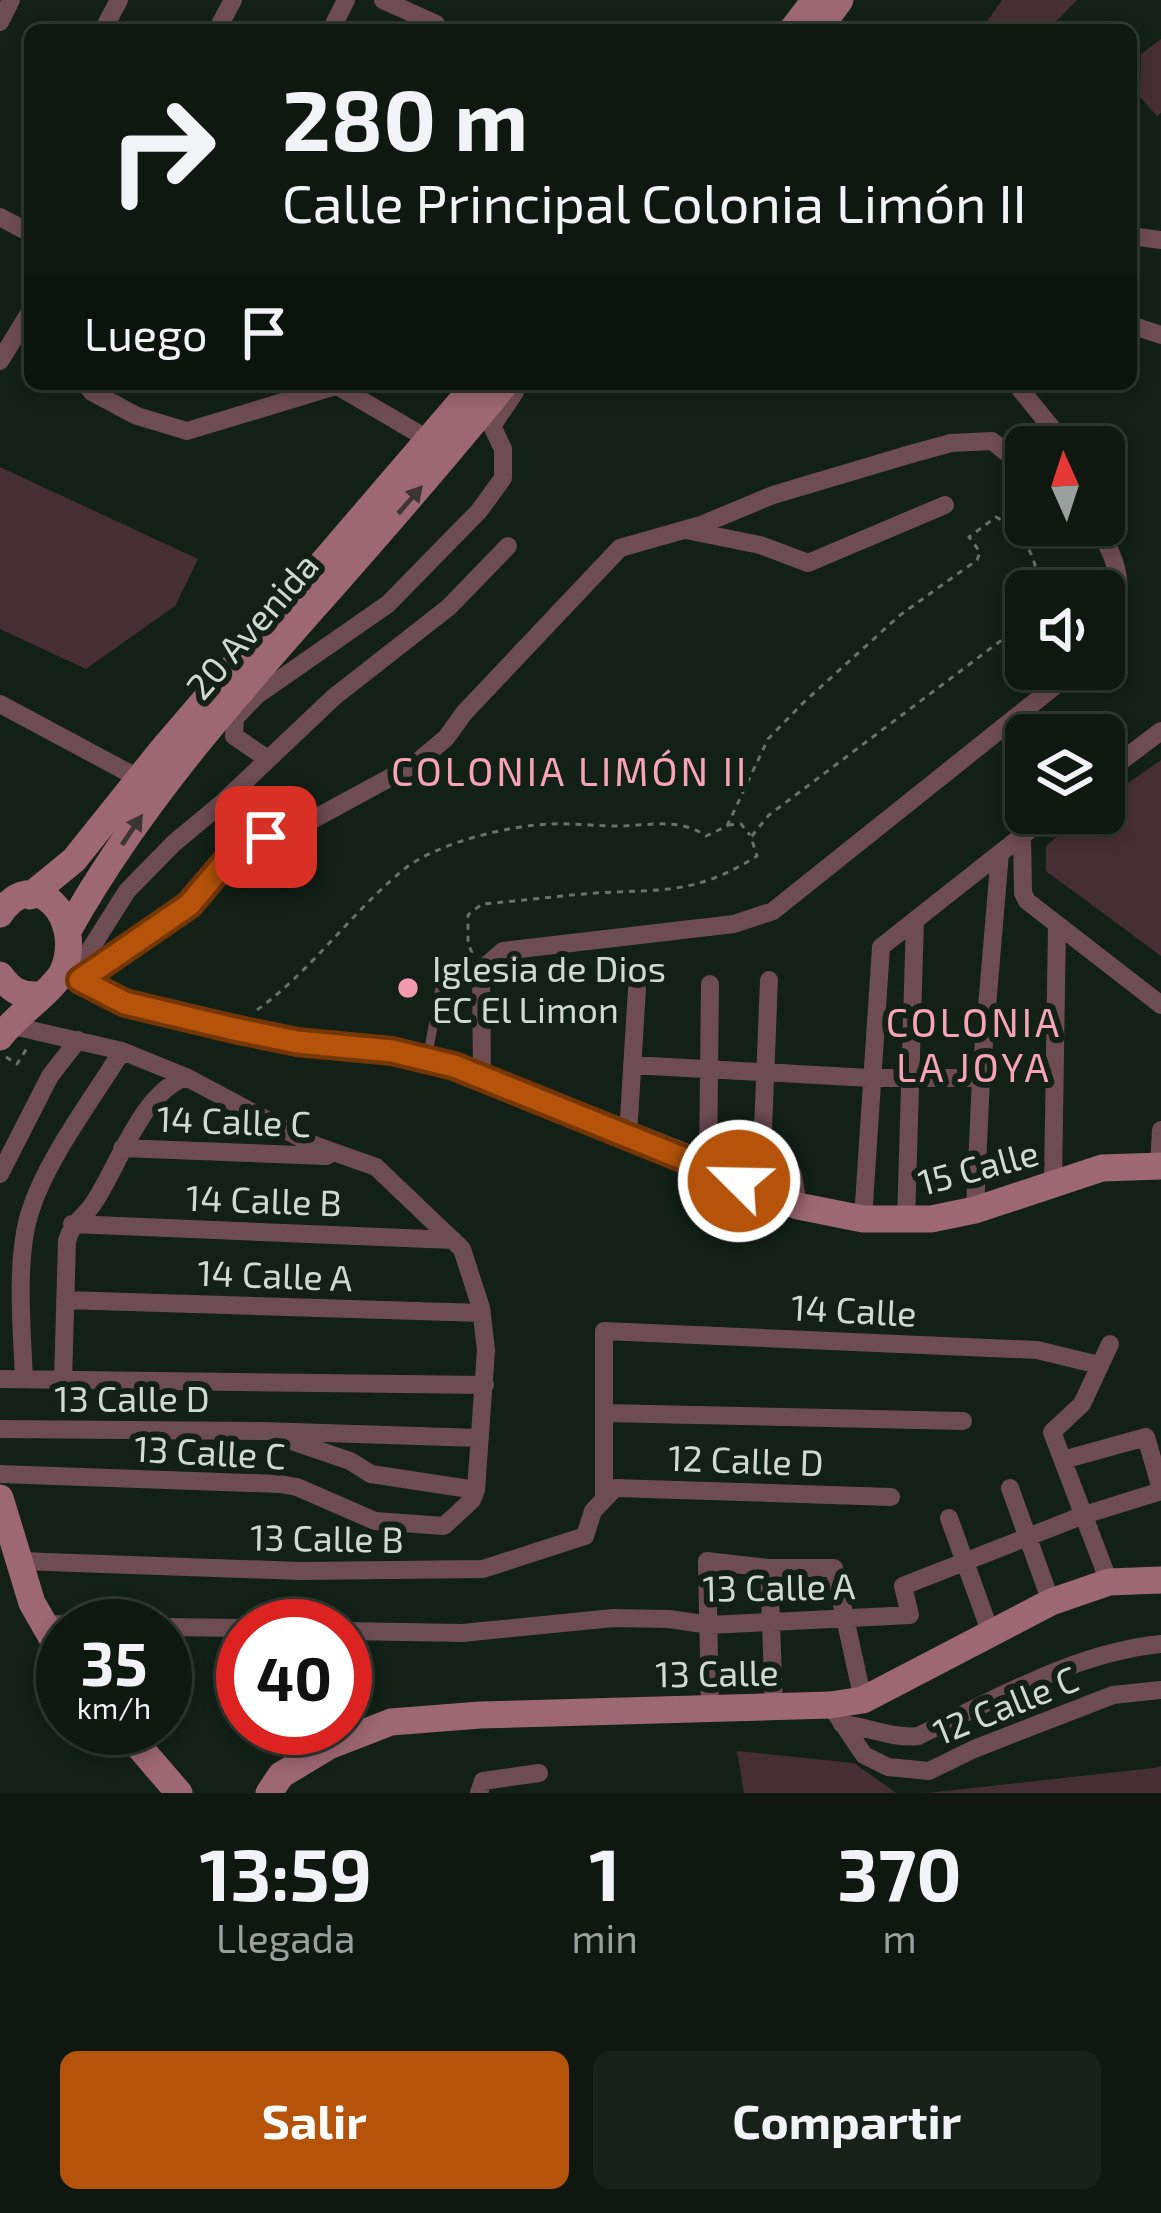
<!DOCTYPE html>
<html lang="es">
<meta charset="utf-8">
<style>
:root{--surface:#0e1811;--page:#17211a;--text:#f1f3f6;--muted:#9ba09f;--line:#2e3731;--accent:#b45309}
body{margin:0;font-family:"Exo 2",sans-serif;background:var(--page);color:var(--text);height:100vh;display:flex;flex-direction:column;font-size:45px;white-space:nowrap}
*{box-sizing:border-box;margin:0}
p{font-size:39px;color:var(--muted)}
.icon{flex:none;width:66px;height:66px;fill:none;stroke:currentColor;stroke-width:2;stroke-linecap:round;stroke-linejoin:round}
.map{position:relative;height:1793px;overflow:hidden}
.sheet{display:flex;flex-direction:column;background:var(--surface);flex:1}
.sheet>*{flex:none}
.guide{position:absolute;left:24px;top:24px;width:1113px;height:366px;border-radius:18px;box-shadow:0 6px 18px #0003,0 0 0 3px var(--line);background:#0e1811;color:var(--text);overflow:hidden}
.needle{width:78px;rotate:357deg}
.fabs{position:absolute;left:1005px;top:426px;display:grid;gap:24px}
.fabs a{display:grid;place-items:center;width:120px;height:120px;border-radius:18px;background:var(--surface);box-shadow:0 6px 18px #0003,0 0 0 3px var(--line);font-size:60px}
.speed{position:absolute;left:36px;top:1599px;display:flex;gap:24px;font-size:60px;font-weight:700;text-align:center}
.speed>*{display:grid;place-content:center;width:156px;height:156px;border-radius:50%;background:var(--surface);box-shadow:0 6px 18px #0003,0 0 0 3px var(--line);line-height:1}
.speed small{font-size:30px;font-weight:400}
.speed .limit{border:18px solid #d22;background:#fff;color:#111}
.pin{position:absolute;display:grid;place-items:center;width:102px;height:102px;color:#fff;margin:-51px;border-radius:24px;box-shadow:0 6px 18px #0006}
.me{position:absolute;width:132px;margin:-66px;rotate:293deg;stroke-linejoin:round;filter:drop-shadow(0 0 9px #0008)}
.turn{display:flex;align-items:center;gap:42px;height:252px;padding:0 60px;font-size:54px}
.turn .icon{width:156px;height:156px;stroke-width:2.5}
.turn b{display:block;font-size:84px;line-height:102px}
.then{display:flex;align-items:center;height:114px;padding:0 60px;background:#0003;gap:24px;font-size:45px}
.eta{display:flex;justify-content:space-evenly;align-items:center;height:204px;text-align:center}
.eta b{font-size:72px;font-weight:700;line-height:84px}
.button{display:flex;gap:24px;margin-top:auto;padding:24px 60px}
.button a{flex:1;height:138px;border-radius:18px;background:var(--accent);color:#fff;font-size:48px;font-weight:700;line-height:138px;text-align:center}
.button a+a{background:var(--page);color:var(--text)}
.map>svg:first-child{display:block}
.green{fill:#462f34}
.lines{fill:none;stroke-linecap:round;stroke-linejoin:round}
.path{stroke:#66726a;stroke-width:3;stroke-dasharray:6 6;stroke-linecap:butt}
.lane{stroke:#6e4c54;stroke-width:9}
.street{stroke:#6e4c54;stroke-width:18}
.secondary{stroke:#9d6773;stroke-width:27}
.oneway{fill:#3c3533}
.route-casing{stroke:#753606;stroke-width:30}
.route{stroke:#b45309;stroke-width:21}
.poi-dot{fill:#f29aae;stroke:#122017;stroke-width:4.5}
.labels{text-anchor:middle;dominant-baseline:central;stroke-width:12;stroke-linejoin:round;paint-order:stroke}
.street-label{font-size:36px;fill:#d0dad3;stroke:#122017}
.poi-label{font-size:36px;fill:#d0dad3;stroke:#122017;text-anchor:start}
.neighbourhood-label{font-size:39px;letter-spacing:3px;fill:#f6a4b6;stroke:#122017}
</style>
<div class="map">
<svg width="1161" height="1793" viewBox="0 0 1161 1793">
<rect width="100%" height="100%" fill="#122017"/>
<!-- green -->
<path class="green" d="M 1002,0 L 1077,0 L 1048,30 L 981,30 Z
M 1161,39 L 1161,113 L 1157,116 L 1140,97 L 1141,54 Z
M 0,467 L 198,559 L 175,606 L 86,669 L 0,629 Z
M 1161,760 L 1161,956 L 1046,871 L 1046,846 L 1085,813 L 1104,813 L 1104,800 Z
M 737,1751 L 854,1763 L 896,1793 L 744,1793 Z
M 1161,1766 L 1161,1793 L 926,1793 L 1154,1768 Z"/>
<g class="lines">
<!-- path -->
<path class="path" d="M 728,825 L 741,824 L 750,835
M 472,953 L 468,943 L 468,915 L 482,904 C 519,901 557,896 595,893 C 663,889 695,895 757,856 L 751,837 L 769,815 L 1015,630 L 1026,617
M 257,1010 C 312,970 351,913 403,870 C 436,843 510,825 552,824 C 573,823 595,826 617,826 C 647,826 680,817 706,836 L 727,826 L 768,739 L 803,703 L 899,616 L 977,560 L 980,552 L 969,537 L 996,517 C 1024,531 1039,560 1038,591
M 6,1057 L 17,1064 L 27,1048"/>
<!-- lane -->
<path class="lane" d="M 428,1054 L 441,982"/>
<!-- street -->
<path class="street" d="M 383,0 L 436,24 L 438,30
M 0,22 L 11,0
M 103,30 L 119,0
M 217,30 L 233,0
M 331,30 L 346,0
M 0,217 L 30,233
M 1131,236 L 1161,240
M 1131,325 L 1161,335
M 0,361 L 30,312
M 86,384 L 92,392 L 137,416 L 187,431 L 336,386
M 334,384 L 431,441
M 1016,384 L 1059,437
M 1095,525 C 1126,570 1121,591 1110,642 L 1104,647
M 686,530 L 760,545 L 808,563 L 945,505
M 0,704 L 140,779
M 266,758 L 234,736 L 235,718 L 257,695 L 388,604 L 479,511 L 503,478 L 503,449 L 492,426 L 515,392 L 506,384
M 1104,774 L 1161,731
M 1022,835 L 1023,893 L 1027,901 L 1161,1005
M 74,975 L 127,891 L 174,843 L 221,804 L 334,697 L 449,607 L 508,546
M 80,980 L 189,905 L 228,859 L 248,845 L 312,820 L 415,764 L 446,738 L 464,713 L 620,548 L 701,525 L 773,495 L 911,454 L 951,443 L 992,441 L 1026,468
M 769,980 L 762,1154 L 793,1175 L 798,1206
M 632,1065 L 870,1078 L 981,1078
M 482,1078 L 481,970 L 503,951 L 734,924 L 773,911 L 1076,669
M 628,1135 L 637,989
M 122,1148 L 327,1156
M 1159,1165 L 1161,1130
M 708,1166 L 710,984
M 0,1174 L 50,1076 L 78,1040
M 1053,1183 L 1057,924
M 975,1210 L 981,1078 L 1000,853
M 863,1219 L 881,947 L 1051,813
M 906,1221 L 915,920
M 72,1224 L 453,1240
M 65,1300 L 482,1313
M 0,1379 L 485,1385
M 24,1379 C 22,1330 15,1259 30,1212 C 47,1158 92,1100 122,1051
M 63,1381 L 67,1241 C 72,1222 83,1219 93,1204 C 119,1166 140,1094 186,1077
M 604,1413 L 963,1421
M 0,1429 L 263,1431 L 479,1438
M 280,1437 L 350,1461 L 371,1474 L 476,1490
M 1063,1460 L 1146,1437 L 1161,1489
M 0,1474 L 280,1484 L 297,1487 L 375,1521 L 444,1526 L 472,1500 L 476,1490 L 486,1350 L 481,1308 L 462,1249 L 376,1167 L 314,1145 L 186,1077 L 122,1051 L 9,1025
M 1010,1488 L 1051,1602
M 604,1499 L 604,1331 L 1037,1350 L 1099,1365
M 949,1518 L 990,1631
M 20,1561 L 300,1571 L 483,1569 L 585,1536 L 593,1511 L 615,1488 L 891,1497
M 769,1568 L 774,1707
M 1109,1582 L 1052,1432 L 1082,1404 L 1110,1344
M 43,1624 L 142,1626
M 165,1627 L 243,1628
M 345,1631 L 462,1633 L 613,1618 L 669,1619 L 710,1625 L 910,1615 L 903,1586 L 1084,1515 L 1161,1491
M 830,1705 L 864,1755 L 888,1767 L 929,1771 L 974,1749 L 1113,1695 L 1161,1690
M 710,1707 L 707,1561 L 769,1568 L 834,1568 L 863,1700
M 842,1724 C 869,1727 894,1739 918,1736 C 997,1699 1073,1653 1161,1644
M 479,1793 L 483,1781 L 539,1773"/>
<!-- secondary -->
<path class="secondary" d="M 792,30 L 815,0
M 818,30 L 840,0
M 30,896 L 74,860 L 162,750 L 476,384
M 0,914 C 33,864 84,915 64,969 C 56,989 17,1014 0,1037
M 69,929 C 140,802 236,695 332,587 C 391,520 449,453 505,384
M 64,968 L 80,980 L 125,1003 L 297,1042 L 393,1051 L 454,1066 L 708,1166 L 770,1196 L 798,1206 L 863,1219 L 931,1219 L 975,1210 L 1102,1168 L 1161,1166
M 0,975 C 12,991 20,996 41,995
M 0,1498 L 32,1603 L 63,1657
M 123,1728 L 179,1793
M 269,1793 L 281,1775 L 329,1746 L 391,1722 L 480,1715 L 830,1705 L 863,1700 L 1051,1602 L 1109,1582 L 1161,1580"/>
</g>
<!-- one-way arrows -->
<defs><path id="oneway-solid" d="M-6-.8H1V-3.2L6.5 0L1 3.2V.8H-6Z" transform="scale(3)"/></defs>
<g class="oneway">
<use href="#oneway-solid" transform="translate(410 500) rotate(-49)"/>
<use href="#oneway-solid" transform="translate(132 830) rotate(-56)"/>
</g>
<g class="lines">
<defs>
<path id="route" d="M 266,837 L 228,859 L 189,905 L 80,980 L 125,1003 L 234,1029 L 297,1042 L 392,1051 L 454,1066 L 739,1181"/>
</defs>
<!-- route casing -->
<use href="#route" class="route-casing"/>
<!-- route -->
<use href="#route" class="route"/>
</g>
<!-- markers -->
<circle class="poi-dot" cx="408" cy="988" r="12"/>
<g class="labels">
<!-- street labels -->
<g class="street-label">
<text transform="translate(251 625) rotate(-49)">20 Avenida</text>
<text transform="translate(234 1120) rotate(2)">14 Calle C</text>
<text transform="translate(978 1166) rotate(-15)">15 Calle</text>
<text transform="translate(264 1199) rotate(2)">14 Calle B</text>
<text transform="translate(275 1274) rotate(2)">14 Calle A</text>
<text transform="translate(854 1309) rotate(3)">14 Calle</text>
<text x="132" y="1397">13 Calle D</text>
<text transform="translate(210 1451) rotate(3)">13 Calle C</text>
<text transform="translate(746 1459) rotate(2)">12 Calle D</text>
<text transform="translate(327 1537) rotate(1)">13 Calle B</text>
<text transform="translate(779 1586) rotate(-1)">13 Calle A</text>
<text transform="translate(717 1672) rotate(-1)">13 Calle</text>
<text transform="translate(1005 1704) rotate(-22)">12 Calle C</text>
</g>
<!-- poi labels -->
<g class="poi-label">
<text x="432" y="967">Iglesia de Dios<tspan x="432" dy="41">EC El Limon</tspan></text>
</g>
<!-- neighbourhood labels -->
<g class="neighbourhood-label">
<text x="570" y="770">COLONIA LIMÓN II</text>
<text x="974" y="1021">COLONIA<tspan x="974" dy="45">LA JOYA</tspan></text>
</g>
</g>
</svg>
<div class="fabs">
<a><svg class="needle" viewBox="-14 -14 28 28"><path d="M0-13l5 13h-10z" fill="#e53935"/><path d="M0 13l5-13h-10z" fill="#9ba09f"/></svg></a>
<a><svg class="icon" aria-label="sound" viewBox="0 0 24 24"><path d="M4 9h4l5-4v14l-5-4H4zM17 9q2 3 0 6"/></svg></a>
<a><svg class="icon" aria-label="layers" viewBox="0 0 24 24"><path d="M12 4l9 5-9 5-9-5zM3 14l9 5 9-5"/></svg></a>
</div>
<div class="speed"><div>35<small>km/h</small></div><div class="limit">40</div></div>
<div class="pin" style="left:266px;top:837px;background:#d93025"><svg class="icon" aria-label="arrive" viewBox="0 0 24 24"><path d="M6 21V4h12l-3 4 3 4H6"/></svg></div>
<svg class="me" style="left:739px;top:1181px" viewBox="-20 -20 40 40"><circle r="17" fill="#b45309" stroke="#fff" stroke-width="3"/><path d="M0-11L8 9 0 5-8 9z" fill="#fff"/></svg>
<div class="guide">
<div class="turn"><svg class="icon" aria-label="right" viewBox="0 0 24 24"><path d="M7 20v-9h11M14 6l5 5-5 5"/></svg><div><b>280 m</b>Calle Principal Colonia Limón II</div></div>
<div class="then">Luego<svg class="icon" aria-label="arrive" viewBox="0 0 24 24"><path d="M6 21V4h12l-3 4 3 4H6"/></svg></div>
</div>
</div>
<section class="sheet">
<div class="eta">
<div><b>13:59</b><p>Llegada</p></div>
<div><b>1</b><p>min</p></div>
<div><b>370</b><p>m</p></div>
</div>
<div class="button"><a>Salir</a><a>Compartir</a></div>
</section>
